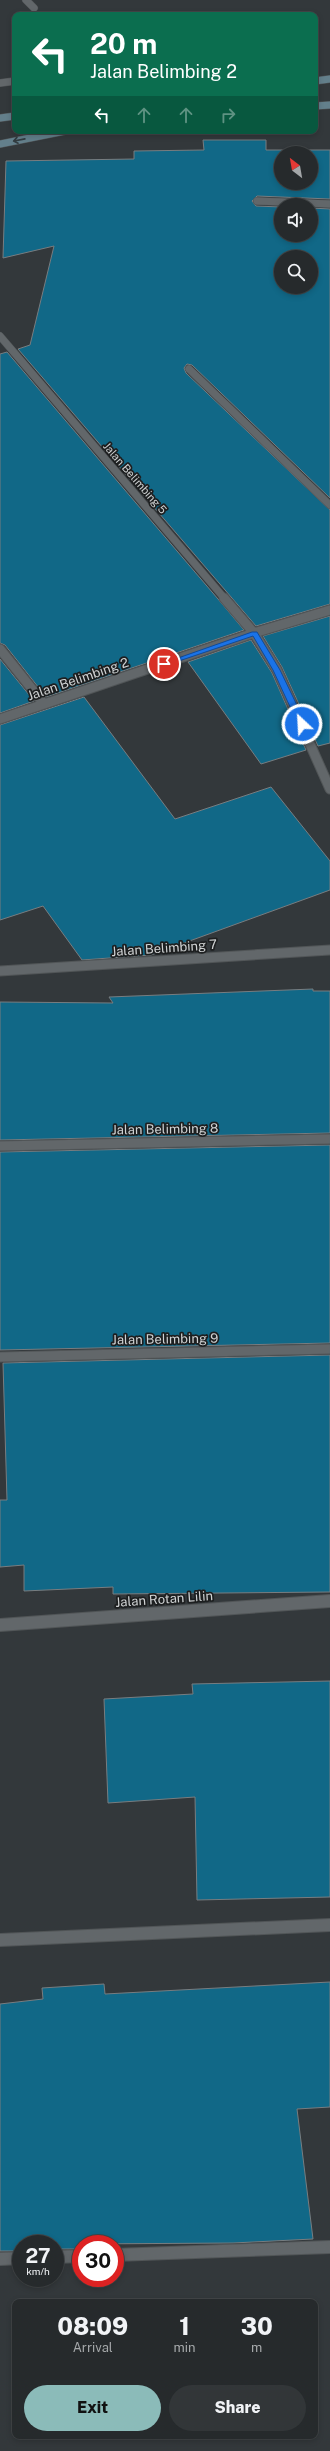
<!DOCTYPE html>
<style>
:root{--surface:#262a2c;--page:#323638;--text:#f1f3f6;--muted:#a4a7a9;--line:#424648;--accent:#8bbbb9}
body{margin:0;font-family:"Public Sans",sans-serif;background:var(--page);color:var(--text);height:100vh;display:flex;flex-direction:column;font-size:15px;white-space:nowrap}
*{box-sizing:border-box;margin:0}
p{font-size:13px;color:var(--muted)}
.icon{flex:none;width:22px;height:22px;fill:none;stroke:currentColor;stroke-width:2;stroke-linecap:round;stroke-linejoin:round}
.map{position:relative;flex:1;overflow:hidden}
.side{position:absolute;left:12px;top:2299px;width:306px;height:140px;display:flex;flex-direction:column;background:var(--surface);border-radius:8px;box-shadow:0 2px 6px #0003,0 0 0 1px var(--line)}
.side>*{flex:none}
.guide{position:absolute;left:12px;top:12px;width:306px;height:122px;border-radius:8px;box-shadow:0 2px 6px #0003,0 0 0 1px var(--line);background:#0b6e4f;color:#fff;overflow:hidden}
.needle{width:26px;rotate:329deg}
.buttons{position:absolute;left:274px;top:146px;display:grid;gap:8px}
.buttons a{display:grid;place-items:center;width:44px;height:44px;border-radius:50%;background:var(--surface);box-shadow:0 2px 6px #0003,0 0 0 1px var(--line);font-size:20px}
.speed{position:absolute;left:12px;top:2235px;display:flex;gap:8px;font-size:20px;font-weight:700;text-align:center}
.speed>*{display:grid;place-content:center;width:52px;height:52px;border-radius:50%;background:var(--surface);box-shadow:0 2px 6px #0003,0 0 0 1px var(--line);line-height:1}
.speed small{font-size:10px;font-weight:400}
.speed .limit{border:6px solid #d22;background:#fff;color:#111}
.pin{position:absolute;display:grid;place-items:center;width:34px;height:34px;color:#fff;margin:-17px;border:2px solid #fff;border-radius:50%;box-shadow:0 1px 4px #0007}
.me{position:absolute;width:44px;margin:-22px;rotate:335deg;stroke-linejoin:round;filter:drop-shadow(0 0 3px #0008)}
.turn{display:flex;align-items:center;gap:14px;height:84px;padding:0 12px;font-size:18px}
.turn .icon{width:52px;height:52px;stroke-width:2.5}
.turn b{display:block;font-size:28px;line-height:34px}
.lanes{display:flex;align-items:center;height:38px;padding:0 12px;background:#0003;justify-content:center;gap:20px;direction:ltr}
.lanes .off{opacity:.35}
.eta{display:flex;justify-content:space-evenly;align-items:center;height:68px;text-align:center}
.eta b{font-size:24px;font-weight:800;line-height:28px}
.primary-button{display:flex;gap:8px;margin-top:auto;padding:8px 12px}
.primary-button a{flex:1;height:46px;border-radius:24px;background:var(--accent);color:#111;font-size:16px;font-weight:800;line-height:46px;text-align:center}
.primary-button a+a{background:var(--page);color:var(--text)}
.map>svg:first-child{display:block}
.building{fill:#116887;stroke:#787d80;fill-rule:evenodd}
.lines{fill:none;stroke-linecap:round;stroke-linejoin:round}
.service-casing{stroke:#515557;stroke-width:8}
.minor-far2-casing{stroke:#515557;stroke-width:8}
.minor-far1-casing{stroke:#515557;stroke-width:11}
.minor-casing{stroke:#515557;stroke-width:14}
.secondary-casing{stroke:#515557;stroke-width:8}
.service{stroke:#62676a;stroke-width:7}
.minor-far2{stroke:#62676a;stroke-width:7}
.minor-far1{stroke:#62676a;stroke-width:9}
.minor{stroke:#62676a;stroke-width:12}
.secondary{stroke:#637f8b;stroke-width:7}
.oneway{stroke:#323c40}
.route{fill:#1a73e8;stroke:#114b97}
.labels{text-anchor:middle;dominant-baseline:central;stroke-width:3.5;stroke-linejoin:round;paint-order:stroke}
.far-street-label{font-size:11px;fill:#cfd2d3;stroke:#1d1f20}
.street-label{font-size:13px;fill:#cfd2d3;stroke:#1d1f20}
</style>
<div class="map">
<svg width="330" height="2451" viewBox="0 0 330 2451">
<rect width="100%" height="100%" fill="#33383b"/>
<!-- building -->
<path class="building" d="M 203,140 L 266,140 L 266,150 L 330,150 L 330,199 L 257,196 L 252,201 L 256,206 L 281,207 L 281,235 L 311,235 L 311,208 L 330,209 L 330,498 L 192,365 L 187,364 L 184,368 L 186,373 L 330,510 L 330,604 L 256,626 L 18,349 L 30,345 L 54,246 L 3,258 L 6,161 L 134,159 L 134,151 L 204,150 ZM 281,153 L 311,153 L 311,183 L 281,183 ZM 281,257 L 311,257 L 311,287 L 281,287 Z
M 7,352 L 218,599 L 244,630 L 46,697 L 5,645 L 0,643 L 0,354 Z
M 330,616 L 330,743 L 318,746 L 282,667 L 263,636 Z
M 251,640 L 272,673 L 306,750 L 261,764 L 188,662 Z
M 0,659 L 34,701 L 0,713 Z
M 84,697 L 175,819 L 271,787 L 330,861 L 330,890 L 151,955 L 82,960 L 43,906 L 0,920 L 0,725 Z
M 313,989 L 313,991 L 330,991 L 330,1133 L 0,1140 L 0,1002 L 113,1003 L 109,997 Z
M 330,1145 L 330,1343 L 0,1350 L 0,1152 Z
M 330,1355 L 330,1592 L 113,1594 L 113,1587 L 24,1591 L 24,1565 L 0,1567 L 0,1500 L 7,1500 L 3,1363 Z
M 330,1681 L 330,1897 L 197,1900 L 195,1797 L 108,1803 L 104,1699 L 193,1694 L 192,1684 Z
M 330,1982 L 330,2107 L 297,2109 L 313,2239 L 233,2243 L 81,2244 L 81,2249 L 55,2249 L 55,2244 L 21,2244 L 21,2251 L 0,2251 L 0,2004 L 43,1999 L 42,1988 L 104,1984 L 105,1994 Z"/>
<g class="lines">
<defs>
<path id="service" d="M 26,0 L 34,8
M 0,83 L 15,81
M 257,201 L 330,204"/>
<path id="minor-far2" d="M 0,336 L 225,599
M 189,369 L 330,505"/>
<path id="minor-far1" d="M 224,598 L 254,633 L 277,670 L 330,789
M 0,649 L 44,704
M 0,719 L 254,633 L 330,610
M 0,971 L 330,950
M 0,1146 L 330,1139
M 0,1357 L 330,1349"/>
<path id="minor" d="M 0,1625 L 330,1601
M 0,1940 L 330,1925
M 115,2255 L 330,2247
M 55,2257 L 81,2256
M 0,2259 L 21,2258"/>
<path id="secondary" d="M 315,81 L 330,79
M 315,106 L 330,105
M 0,118 L 15,116
M 0,144 L 65,131"/>
</defs>
<!-- service casing -->
<use href="#service" class="service-casing"/>
<!-- minor-far2 casing -->
<use href="#minor-far2" class="minor-far2-casing"/>
<!-- minor-far1 casing -->
<use href="#minor-far1" class="minor-far1-casing"/>
<!-- minor casing -->
<use href="#minor" class="minor-casing"/>
<!-- secondary casing -->
<use href="#secondary" class="secondary-casing"/>
<!-- service -->
<use href="#service" class="service"/>
<!-- minor-far2 -->
<use href="#minor-far2" class="minor-far2"/>
<!-- minor-far1 -->
<use href="#minor-far1" class="minor-far1"/>
<!-- minor -->
<use href="#minor" class="minor"/>
<!-- secondary -->
<use href="#secondary" class="secondary"/>
</g>
<!-- one-way arrows -->
<defs><path id="oneway-shaft" d="M-6 0H5M1.5-3L5.5 0L1.5 3" fill="none" stroke-width="1.6" stroke-linecap="round" stroke-linejoin="round"/></defs>
<use class="oneway" href="#oneway-shaft" transform="translate(19 140) rotate(169)"/>
<!-- route -->
<path class="route" d="M 252,632 L 257,632 L 280,670 L 306,724 L 305,726 L 298,724 L 273,670 L 253,636 L 167,665 L 161,664 Z"/>
<g class="labels">
<!-- far-street labels -->
<g class="far-street-label">
<text transform="translate(135 478) rotate(49)">Jalan Belimbing 5</text>
</g>
<!-- street labels -->
<g class="street-label">
<text transform="translate(78 679) rotate(-19)">Jalan Belimbing 2</text>
<text transform="translate(164 948) rotate(-4)">Jalan Belimbing 7</text>
<text transform="translate(165 1129) rotate(-1)">Jalan Belimbing 8</text>
<text transform="translate(165 1339) rotate(-1)">Jalan Belimbing 9</text>
<text transform="translate(164 1599) rotate(-4)">Jalan Rotan Lilin</text>
</g>
</g>
</svg>
<div class="buttons">
<a><svg class="needle" viewBox="-14 -14 28 28"><path d="M0-13l5 13h-10z" fill="#e53935"/><path d="M0 13l5-13h-10z" fill="#a4a7a9"/></svg></a>
<a><svg class="icon" aria-label="sound" viewBox="0 0 24 24"><path d="M4 9h4l5-4v14l-5-4H4zM17 9q2 3 0 6"/></svg></a>
<a><svg class="icon" aria-label="search" viewBox="0 0 24 24"><circle cx="10" cy="10" r="6"/><path d="M15 15l6 6"/></svg></a>
</div>
<div class="speed"><div>27<small>km/h</small></div><div class="limit">30</div></div>
<div class="pin" style="left:164px;top:664px;background:#d93025"><svg class="icon" aria-label="arrive" viewBox="0 0 24 24"><path d="M6 21V4h12l-3 4 3 4H6"/></svg></div>
<svg class="me" style="left:302px;top:724px" viewBox="-20 -20 40 40"><circle r="17" fill="#1a73e8" stroke="#fff" stroke-width="3"/><path d="M0-11L8 9 0 5-8 9z" fill="#fff"/></svg>
<div class="guide">
<div class="turn"><svg class="icon" aria-label="left" viewBox="0 0 24 24"><path d="M17 20v-9H6M10 6l-5 5 5 5"/></svg><div><b>20 m</b>Jalan Belimbing 2</div></div>
<div class="lanes"><svg class="icon" aria-label="left" viewBox="0 0 24 24"><path d="M17 20v-9H6M10 6l-5 5 5 5"/></svg><svg class="icon off" aria-label="ahead" viewBox="0 0 24 24"><path d="M12 20V5M6 11l6-6 6 6"/></svg><svg class="icon off" aria-label="ahead" viewBox="0 0 24 24"><path d="M12 20V5M6 11l6-6 6 6"/></svg><svg class="icon off" aria-label="right" viewBox="0 0 24 24"><path d="M7 20v-9h11M14 6l5 5-5 5"/></svg></div>
</div>
<section class="side">
<div class="eta">
<div><b>08:09</b><p>Arrival</p></div>
<div><b>1</b><p>min</p></div>
<div><b>30</b><p>m</p></div>
</div>
<div class="primary-button"><a>Exit</a><a>Share</a></div>
</section>
</div>
